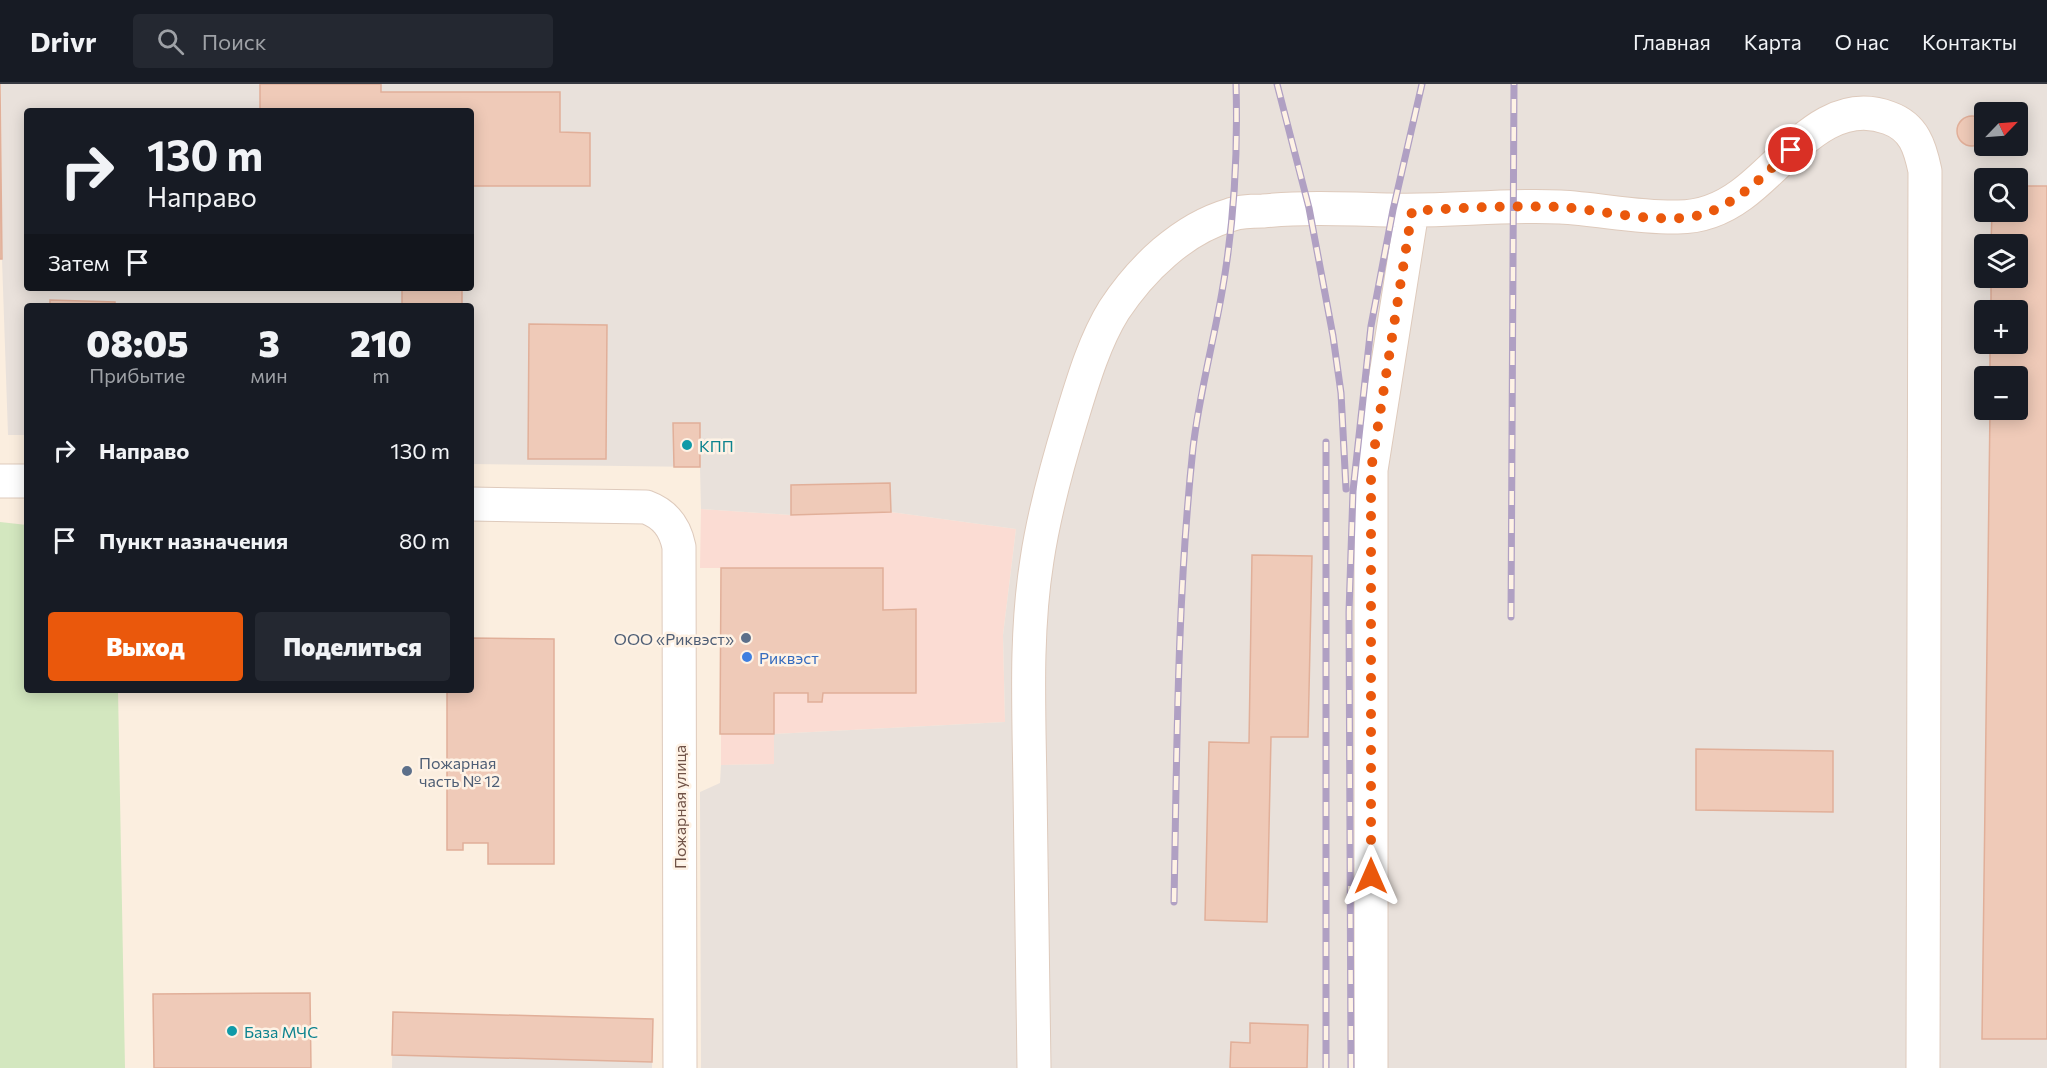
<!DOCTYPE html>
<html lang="ru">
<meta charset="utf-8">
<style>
:root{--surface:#171b24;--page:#242831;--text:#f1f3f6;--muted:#9ea1a6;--line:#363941;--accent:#ea580c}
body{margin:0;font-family:Commissioner,sans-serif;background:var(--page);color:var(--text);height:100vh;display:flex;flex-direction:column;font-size:22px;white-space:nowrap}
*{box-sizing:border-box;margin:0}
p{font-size:20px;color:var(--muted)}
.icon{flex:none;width:33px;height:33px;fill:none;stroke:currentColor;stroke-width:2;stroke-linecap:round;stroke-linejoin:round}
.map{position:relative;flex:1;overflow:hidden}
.details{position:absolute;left:24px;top:219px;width:450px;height:390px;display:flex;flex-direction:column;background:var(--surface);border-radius:6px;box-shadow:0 3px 15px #0003}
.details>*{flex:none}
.hud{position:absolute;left:24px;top:24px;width:450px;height:183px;border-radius:6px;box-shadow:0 3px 15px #0003;background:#171b24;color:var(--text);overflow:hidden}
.needle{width:39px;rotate:65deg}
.tools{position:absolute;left:1974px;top:18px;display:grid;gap:12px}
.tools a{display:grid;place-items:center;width:54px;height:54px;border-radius:6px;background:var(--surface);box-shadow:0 3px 15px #0003;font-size:30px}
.pin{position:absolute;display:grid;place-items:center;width:51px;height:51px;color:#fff;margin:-26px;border:3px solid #fff;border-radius:50%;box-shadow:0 2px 6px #0007}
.me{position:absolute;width:66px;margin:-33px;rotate:0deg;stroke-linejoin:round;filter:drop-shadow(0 0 4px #0008)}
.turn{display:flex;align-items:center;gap:21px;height:126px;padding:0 24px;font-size:27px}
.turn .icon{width:78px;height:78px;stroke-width:2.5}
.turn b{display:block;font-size:42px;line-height:51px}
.then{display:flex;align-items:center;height:57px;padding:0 24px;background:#0003;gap:12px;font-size:22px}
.eta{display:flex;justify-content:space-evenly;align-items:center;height:102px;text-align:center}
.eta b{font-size:36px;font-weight:800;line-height:42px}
.action{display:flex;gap:12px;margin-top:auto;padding:12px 24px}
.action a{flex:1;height:69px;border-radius:6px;background:var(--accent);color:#fff;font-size:24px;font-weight:800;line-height:69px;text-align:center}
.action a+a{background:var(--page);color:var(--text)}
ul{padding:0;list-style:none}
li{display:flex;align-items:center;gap:18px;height:90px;padding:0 24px}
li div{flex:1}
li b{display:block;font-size:22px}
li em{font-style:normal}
header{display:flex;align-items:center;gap:36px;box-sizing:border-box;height:84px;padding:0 30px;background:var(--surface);border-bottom:2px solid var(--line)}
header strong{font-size:28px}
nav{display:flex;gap:33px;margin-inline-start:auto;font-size:21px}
.search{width:420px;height:54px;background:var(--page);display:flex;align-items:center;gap:15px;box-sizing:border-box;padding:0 21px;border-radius:6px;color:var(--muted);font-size:22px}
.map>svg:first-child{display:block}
.commercial{fill:#fbdcd3}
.industrial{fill:#e9e1db;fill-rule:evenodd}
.green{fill:#d3e7bf}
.building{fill:#efcab8;stroke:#e1af99;stroke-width:1.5}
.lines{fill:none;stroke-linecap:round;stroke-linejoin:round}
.minor-casing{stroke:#decabc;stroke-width:35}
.minor{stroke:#fff;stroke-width:33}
.rail-casing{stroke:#b0a0c3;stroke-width:7}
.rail{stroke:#fef2e5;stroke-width:4.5;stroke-dasharray:14;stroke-linecap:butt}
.route{stroke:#ea580c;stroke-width:10;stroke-dasharray:0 18}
.culture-dot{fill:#0f9aa8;stroke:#fef2e5;stroke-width:2}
.service-dot{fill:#5c6f8a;stroke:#fef2e5;stroke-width:2}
.shop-dot{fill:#3f7fe0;stroke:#fef2e5;stroke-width:2}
.labels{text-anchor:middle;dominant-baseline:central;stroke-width:5;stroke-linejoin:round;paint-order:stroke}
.culture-label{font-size:16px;fill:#0d838f;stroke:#fef2e5;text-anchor:start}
.service-label{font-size:16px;fill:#4e5e75;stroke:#fef2e5;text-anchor:end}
.shop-label{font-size:16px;fill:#366cbe;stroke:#fef2e5;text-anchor:start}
.street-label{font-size:16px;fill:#705348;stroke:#fef2e5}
</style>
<header>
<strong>Drivr</strong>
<div class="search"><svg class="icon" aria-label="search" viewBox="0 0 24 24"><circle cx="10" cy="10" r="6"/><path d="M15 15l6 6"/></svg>Поиск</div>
<nav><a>Главная</a><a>Карта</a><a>О нас</a><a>Контакты</a></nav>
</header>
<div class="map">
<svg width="2047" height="984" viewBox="0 0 2047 984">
<rect width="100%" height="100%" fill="#fbeedf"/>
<!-- commercial -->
<path class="commercial" d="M 890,399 L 891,428 L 1016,445 L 1003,551 L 1005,638 L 774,650 L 775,680 L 721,681 L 721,484 L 700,484 L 701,425 L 791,431 L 791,401 Z"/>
<!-- industrial -->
<path class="industrial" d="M 1,0 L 2047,0 L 2047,984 L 701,984 L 700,708 L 720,699 L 721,681 L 774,680 L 774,650 L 1005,638 L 1003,551 L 1016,445 L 891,428 L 889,399 L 791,401 L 791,431 L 701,425 L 700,383 L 471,380 L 471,222 L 27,222 L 27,351 L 8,351 L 2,175 ZM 27,27 L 471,27 L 471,204 L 27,204 ZM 1984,28 L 2018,28 L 2018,62 L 1984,62 ZM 1984,94 L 2018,94 L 2018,128 L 1984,128 ZM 1984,160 L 2018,160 L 2018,194 L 1984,194 ZM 1984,226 L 2018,226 L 2018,260 L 1984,260 ZM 1984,292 L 2018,292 L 2018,326 L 1984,326 Z
M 393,928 L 653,935 L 652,984 L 392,984 Z"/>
<!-- green -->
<path class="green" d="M 0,438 L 27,441 L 27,606 L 118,606 L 125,984 L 0,984 Z"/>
<!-- building -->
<path class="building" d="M 0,0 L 2,175 L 0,175 Z
M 260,0 L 381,0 L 381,8 L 560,8 L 560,48 L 590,49 L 590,102 L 471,102 L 471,27 L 260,27 Z
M1957 47a15 15 0 1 1 30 0a15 15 0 1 1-30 0Z
M 2018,102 L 2047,102 L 2047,955 L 1982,955 L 1990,326 L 2018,326 L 2018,292 L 1990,292 L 1990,260 L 2018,260 L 2018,226 L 1991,226 L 1991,194 L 2018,194 L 2018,160 L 1991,160 L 1992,128 L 2018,128 Z
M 402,204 L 462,204 L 462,222 L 402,222 Z
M 50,216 L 115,218 L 115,222 L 50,222 Z
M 529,240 L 607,241 L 606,375 L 528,375 Z
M 673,339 L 700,339 L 700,383 L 674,383 Z
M 890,399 L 891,428 L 791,431 L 791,401 Z
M 1252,471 L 1312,472 L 1308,653 L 1271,653 L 1267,838 L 1205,836 L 1209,658 L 1249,659 Z
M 721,484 L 883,484 L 883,526 L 916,525 L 916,609 L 823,609 L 822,618 L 808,618 L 808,609 L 774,609 L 774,650 L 720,650 Z
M 471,554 L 554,555 L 554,780 L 488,780 L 488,759 L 463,759 L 463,766 L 447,766 L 447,606 L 471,606 Z
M 1696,665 L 1833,667 L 1833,728 L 1696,726 Z
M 310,909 L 311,984 L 154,984 L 153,910 Z
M 393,928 L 653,935 L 652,978 L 392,971 Z
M 1250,939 L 1308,941 L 1307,984 L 1230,984 L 1231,958 L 1250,959 Z"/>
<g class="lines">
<defs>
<path id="minor" d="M 0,397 L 27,397
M 471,420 L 646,423 C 665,430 675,443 679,463 L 680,984
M 1034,984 C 1033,891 1031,798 1030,704 C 1029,628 1025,551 1037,476 C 1044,429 1057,382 1071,336 C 1082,300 1094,258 1114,226 C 1141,185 1182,145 1230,131 C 1240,127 1253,127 1263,127 C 1306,123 1348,125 1390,126 C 1447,128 1503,120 1560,123 C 1599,125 1638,134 1678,133 C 1701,133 1722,125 1741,111 C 1785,80 1826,10 1889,34 C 1914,43 1920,63 1925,87 L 1923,984
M 1371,984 L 1371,386 L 1412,127"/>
</defs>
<!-- minor casing -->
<use href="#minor" class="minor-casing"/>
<!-- minor -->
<use href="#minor" class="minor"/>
<defs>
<path id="rail" d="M 1277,0 L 1309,124 L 1333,252 L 1341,309 L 1346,405
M 1511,533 L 1514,0
M 1174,818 C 1177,666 1177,515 1193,364 C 1199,312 1213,260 1222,208 C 1234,140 1238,69 1236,0
M 1326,984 L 1326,358
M 1351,984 L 1349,528 L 1353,407 L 1371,242 L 1393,126 L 1422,0"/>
</defs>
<!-- rail casing -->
<use href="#rail" class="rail-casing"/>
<!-- rail -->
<use href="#rail" class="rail"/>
</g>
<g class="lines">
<!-- route -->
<path class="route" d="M 1371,792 L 1371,386 L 1412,127 C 1461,124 1510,121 1558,123 C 1603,125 1671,145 1712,127 C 1743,114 1766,89 1791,66"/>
</g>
<!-- markers -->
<g class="culture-dot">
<circle cx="687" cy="361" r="6"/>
<circle cx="232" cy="947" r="6"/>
</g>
<g class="service-dot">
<circle cx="746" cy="554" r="6"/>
<circle cx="407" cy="687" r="6"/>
</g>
<circle class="shop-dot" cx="747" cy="573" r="6"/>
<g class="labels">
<!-- culture labels -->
<g class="culture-label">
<text x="699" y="361">КПП</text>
<text x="244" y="947">База МЧС</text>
</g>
<!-- service labels -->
<g class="service-label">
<text x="734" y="554">ООО «Риквэст»</text>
<text x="419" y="678" text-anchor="start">Пожарная<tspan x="419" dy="18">часть № 12</tspan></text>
</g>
<!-- shop labels -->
<g class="shop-label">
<text x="759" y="573">Риквэст</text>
</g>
<!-- street labels -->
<g class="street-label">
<text transform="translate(679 723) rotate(-90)">Пожарная улица</text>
</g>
</g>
</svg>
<div class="tools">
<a><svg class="needle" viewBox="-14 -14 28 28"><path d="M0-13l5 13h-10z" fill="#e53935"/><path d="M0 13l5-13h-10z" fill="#9ea1a6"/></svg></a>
<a><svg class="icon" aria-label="search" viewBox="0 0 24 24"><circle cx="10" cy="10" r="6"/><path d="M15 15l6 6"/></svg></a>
<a><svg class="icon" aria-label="layers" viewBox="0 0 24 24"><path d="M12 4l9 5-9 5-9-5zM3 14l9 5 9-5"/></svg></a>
<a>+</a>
<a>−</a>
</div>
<div class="pin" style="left:1791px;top:66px;background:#d93025"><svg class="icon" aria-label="arrive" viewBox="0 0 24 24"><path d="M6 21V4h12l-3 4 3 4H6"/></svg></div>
<svg class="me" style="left:1371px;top:792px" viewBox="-20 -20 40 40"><path d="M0-17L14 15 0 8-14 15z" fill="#ea580c" stroke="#fff" stroke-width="4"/></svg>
<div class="hud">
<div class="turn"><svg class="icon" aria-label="right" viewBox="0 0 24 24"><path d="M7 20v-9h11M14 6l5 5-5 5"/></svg><div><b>130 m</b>Направо</div></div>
<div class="then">Затем<svg class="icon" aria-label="arrive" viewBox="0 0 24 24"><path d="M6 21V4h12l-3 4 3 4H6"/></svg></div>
</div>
<section class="details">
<div class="eta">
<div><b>08:05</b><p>Прибытие</p></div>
<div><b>3</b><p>мин</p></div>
<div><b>210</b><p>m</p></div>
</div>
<ul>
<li><svg class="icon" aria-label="right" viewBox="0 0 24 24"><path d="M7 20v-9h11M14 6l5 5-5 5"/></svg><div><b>Направо</b></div><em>130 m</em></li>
<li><svg class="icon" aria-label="arrive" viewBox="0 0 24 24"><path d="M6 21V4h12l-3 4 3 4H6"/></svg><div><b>Пункт назначения</b></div><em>80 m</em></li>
</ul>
<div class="action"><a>Выход</a><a>Поделиться</a></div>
</section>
</div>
